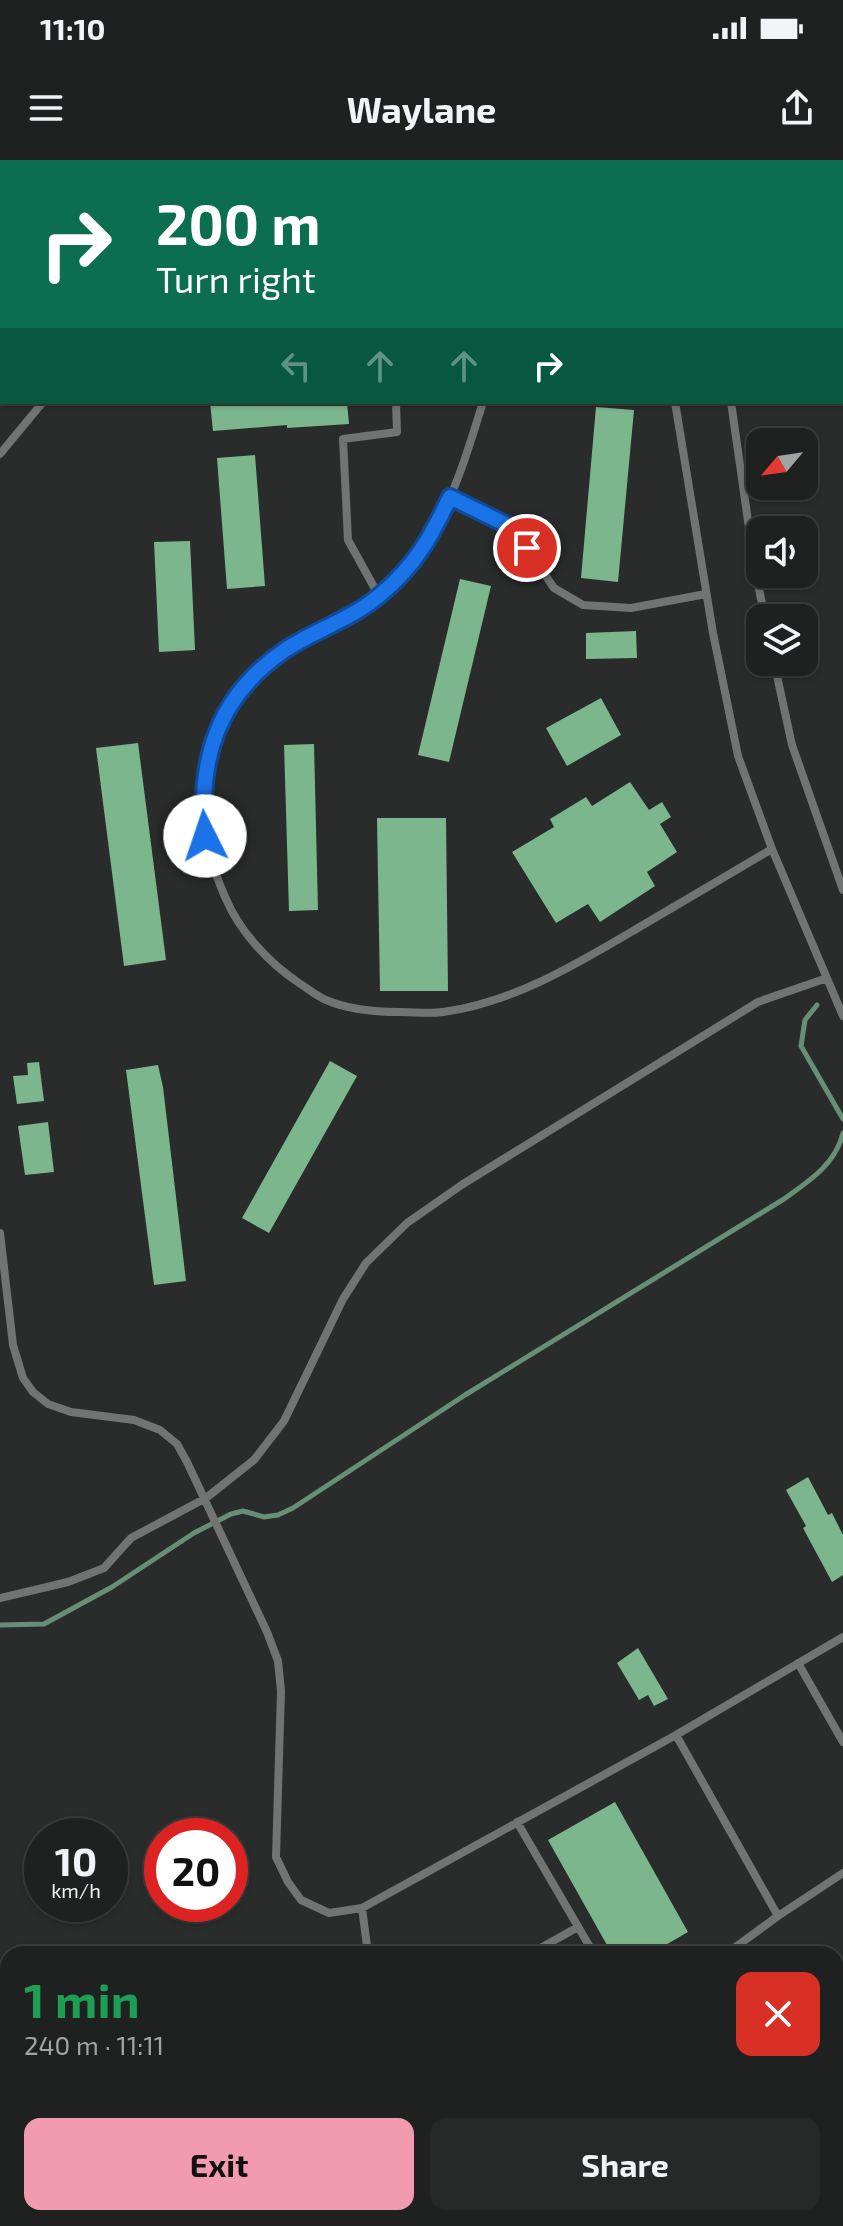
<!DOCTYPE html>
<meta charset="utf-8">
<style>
:root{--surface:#1f2120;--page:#272929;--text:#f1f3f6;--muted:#a1a3a5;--line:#3c3e3e;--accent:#f29ab0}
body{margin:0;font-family:"Exo 2",sans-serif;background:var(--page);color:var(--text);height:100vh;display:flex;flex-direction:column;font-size:30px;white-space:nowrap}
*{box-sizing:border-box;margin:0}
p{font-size:26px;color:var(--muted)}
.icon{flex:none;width:44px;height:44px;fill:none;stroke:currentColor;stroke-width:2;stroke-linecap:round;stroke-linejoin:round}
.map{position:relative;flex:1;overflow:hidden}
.panel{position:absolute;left:0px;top:1786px;width:844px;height:280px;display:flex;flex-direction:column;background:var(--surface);border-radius:24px 24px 0 0;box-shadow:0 2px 6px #0004,0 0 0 2px var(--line)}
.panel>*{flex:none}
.top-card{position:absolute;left:0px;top:0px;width:844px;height:244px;box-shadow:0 2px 6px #0004,0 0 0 2px var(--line);background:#0b6e4f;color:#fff;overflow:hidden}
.needle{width:52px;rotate:241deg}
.buttons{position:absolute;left:746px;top:268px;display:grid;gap:16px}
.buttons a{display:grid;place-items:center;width:72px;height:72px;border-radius:16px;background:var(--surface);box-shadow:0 2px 6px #0004,0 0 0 2px var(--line);font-size:40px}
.speed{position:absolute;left:24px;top:1658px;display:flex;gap:16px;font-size:40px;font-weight:700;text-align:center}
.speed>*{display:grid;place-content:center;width:104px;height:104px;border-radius:50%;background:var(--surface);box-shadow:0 2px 6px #0004,0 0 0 2px var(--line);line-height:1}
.speed small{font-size:20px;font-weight:400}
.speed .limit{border:12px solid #d22;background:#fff;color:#111}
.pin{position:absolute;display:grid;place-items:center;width:68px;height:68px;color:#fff;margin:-34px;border:4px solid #fff;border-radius:50%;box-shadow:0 2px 8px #0007}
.me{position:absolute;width:88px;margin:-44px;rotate:356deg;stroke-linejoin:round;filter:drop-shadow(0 0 6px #0008)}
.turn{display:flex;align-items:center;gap:28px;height:168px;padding:0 24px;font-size:36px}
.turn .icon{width:104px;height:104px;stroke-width:2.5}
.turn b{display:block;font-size:56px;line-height:68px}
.lanes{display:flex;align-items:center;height:76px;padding:0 24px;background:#0003;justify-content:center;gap:40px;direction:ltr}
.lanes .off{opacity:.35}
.round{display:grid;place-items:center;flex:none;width:84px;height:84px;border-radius:16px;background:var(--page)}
.summary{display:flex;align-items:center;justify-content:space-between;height:136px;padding:0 24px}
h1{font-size:48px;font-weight:700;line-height:60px;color:#1e9e55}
.primary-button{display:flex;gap:16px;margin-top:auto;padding:16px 24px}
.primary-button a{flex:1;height:92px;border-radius:16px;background:var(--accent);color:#111;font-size:32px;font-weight:700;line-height:92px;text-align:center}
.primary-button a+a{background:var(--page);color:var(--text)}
.status{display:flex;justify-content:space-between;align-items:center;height:56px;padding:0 40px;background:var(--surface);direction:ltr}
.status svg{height:22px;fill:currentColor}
header{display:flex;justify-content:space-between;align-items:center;height:104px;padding:0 24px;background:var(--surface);font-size:36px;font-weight:700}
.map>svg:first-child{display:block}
.green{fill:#375640}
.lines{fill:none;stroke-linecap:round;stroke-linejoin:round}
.stream{stroke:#668f75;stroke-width:5}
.building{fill:#7bb68d}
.service{stroke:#717472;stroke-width:8}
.trunk{stroke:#49b073;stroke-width:22}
.route-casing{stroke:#114b97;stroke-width:20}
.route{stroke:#1a73e8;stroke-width:14}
</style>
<div class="status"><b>11:10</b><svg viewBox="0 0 49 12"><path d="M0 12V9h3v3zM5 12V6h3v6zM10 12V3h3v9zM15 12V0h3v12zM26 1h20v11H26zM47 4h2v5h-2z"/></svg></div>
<header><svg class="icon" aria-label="menu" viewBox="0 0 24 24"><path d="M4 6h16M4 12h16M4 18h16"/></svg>Waylane<svg class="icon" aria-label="share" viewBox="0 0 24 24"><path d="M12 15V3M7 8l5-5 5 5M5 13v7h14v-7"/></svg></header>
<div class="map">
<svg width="843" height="2066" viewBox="0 0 843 2066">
<rect width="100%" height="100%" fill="#292c2a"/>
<!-- green -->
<path class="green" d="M 30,2058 L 237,2058 L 239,2066 L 20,2066 Z"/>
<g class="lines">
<!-- stream -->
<path class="stream" d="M 817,845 L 805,860 L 801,886 L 843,959
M 0,1465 L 44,1464 L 112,1427 L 194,1373 L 231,1354 L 243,1351 L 264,1357 L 278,1355 L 293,1348 L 465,1235 L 784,1039 C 809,1021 835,1005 843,973"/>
</g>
<!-- building -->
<path class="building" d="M 210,242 L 347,242 L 349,264 L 287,268 L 287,265 L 213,271 Z
M 596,247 L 634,250 L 618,422 L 581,418 Z
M 255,295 L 265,426 L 227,429 L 217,298 Z
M 190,381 L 195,490 L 159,492 L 154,382 Z
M 460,419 L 491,426 L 449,602 L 418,595 Z
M 636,471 L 637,498 L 586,499 L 586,473 Z
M 601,538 L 621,575 L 567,606 L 546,568 Z
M 138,583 L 166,800 L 124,806 L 96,588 Z
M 314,584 L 318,750 L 289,751 L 284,585 Z
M 630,622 L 649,650 L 662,642 L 671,657 L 660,664 L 677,692 L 647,712 L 655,726 L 600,762 L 588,744 L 556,763 L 512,692 L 554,667 L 550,659 L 586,637 L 592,646 Z
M 377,658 L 446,658 L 448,831 L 380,831 Z
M 330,901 L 357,916 L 269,1073 L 242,1058 Z
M 39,902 L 44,941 L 17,944 L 13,916 L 28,915 L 27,903 Z
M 158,905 L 163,927 L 186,1121 L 154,1125 L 126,910 Z
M 48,962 L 54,1012 L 25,1015 L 18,966 Z
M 808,1317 L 828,1355 L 832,1353 L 843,1375 L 843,1415 L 832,1422 L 803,1368 L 806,1366 L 786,1330 Z
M 638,1488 L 668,1539 L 654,1546 L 648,1535 L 639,1540 L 617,1503 Z
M 615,1642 L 688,1772 L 650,1794 L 612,1794 L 548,1680 Z"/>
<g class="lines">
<!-- service -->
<path class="service" d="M 125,0 L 125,2
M 500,0 L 501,2
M 631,0 L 631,2
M 687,0 L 687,2
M 842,129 L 843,128
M 483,242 C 461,313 439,390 378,437 C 349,459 316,470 286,490 C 259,508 235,535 220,564 C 190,617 202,686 226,739 C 240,772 270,804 299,823 C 307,828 316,836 326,840 C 347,849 376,852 399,852 C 413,852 429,854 443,852 C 516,842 580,802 643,765 C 686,740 729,714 772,689
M 675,242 L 713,473 L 738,596 L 772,689 L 843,856
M 731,242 L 755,410 L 765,458
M 0,294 L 43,242
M 450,337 L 513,368 L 554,428 L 583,445 L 631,448 L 706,434
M 379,436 L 348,380 L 343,279 L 397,272 L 396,242
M 774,502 L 792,585 L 843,730
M 0,1073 L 13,1185 L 23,1218 L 33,1232 L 48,1244 L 71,1252 L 134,1260 L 160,1270 L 177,1284 L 187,1302 L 267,1472 L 278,1501 L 281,1531 L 276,1697 L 288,1722 L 301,1740 L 329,1753 L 362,1748 L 676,1575 L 843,1477
M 0,1438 L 68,1422 L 104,1408 L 131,1378 L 206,1338 L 254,1300 L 284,1261 L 343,1139 L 366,1103 L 407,1063 L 463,1024 L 758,842 L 827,818
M 798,1503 L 843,1582
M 676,1575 L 778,1756 L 726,1794
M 517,1662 L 594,1794
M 362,1748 L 368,1794
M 778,1756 L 843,1713
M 530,1794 L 578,1767
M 836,1860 L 843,1870
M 836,1961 L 843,1955
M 779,2058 L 786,2066
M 523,2066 L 537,2058
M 696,2066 L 705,2058"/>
<!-- trunk -->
<path class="trunk" d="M 9,2 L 10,0
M 33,2 L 33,0
M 0,34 L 2,27
M 0,110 L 2,105"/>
</g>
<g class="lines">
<defs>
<path id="route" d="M 205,676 C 198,598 218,536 285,490 C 315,470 352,459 380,435 C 415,406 431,377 450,337 L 513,368 L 527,388"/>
</defs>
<!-- route casing -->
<use href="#route" class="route-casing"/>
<!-- route -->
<use href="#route" class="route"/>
</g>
</svg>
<div class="buttons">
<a><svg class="needle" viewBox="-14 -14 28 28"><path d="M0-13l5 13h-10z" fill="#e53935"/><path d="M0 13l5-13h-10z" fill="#a1a3a5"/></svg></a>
<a><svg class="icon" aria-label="sound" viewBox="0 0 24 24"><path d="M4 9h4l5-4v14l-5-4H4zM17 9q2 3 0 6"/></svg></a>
<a><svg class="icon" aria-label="layers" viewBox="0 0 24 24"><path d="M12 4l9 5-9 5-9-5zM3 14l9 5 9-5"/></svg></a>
</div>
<div class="speed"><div>10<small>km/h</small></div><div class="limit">20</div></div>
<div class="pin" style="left:527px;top:388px;background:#d93025"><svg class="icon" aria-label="arrive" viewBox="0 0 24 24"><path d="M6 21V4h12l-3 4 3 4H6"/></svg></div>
<svg class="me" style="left:205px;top:676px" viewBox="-20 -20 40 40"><circle r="19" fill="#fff"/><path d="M0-13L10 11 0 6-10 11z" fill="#1a73e8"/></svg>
<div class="top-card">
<div class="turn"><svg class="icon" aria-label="right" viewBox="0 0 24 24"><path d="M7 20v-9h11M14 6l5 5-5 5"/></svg><div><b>200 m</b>Turn right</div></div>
<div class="lanes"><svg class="icon off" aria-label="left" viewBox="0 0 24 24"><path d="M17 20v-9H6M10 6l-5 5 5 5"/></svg><svg class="icon off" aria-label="ahead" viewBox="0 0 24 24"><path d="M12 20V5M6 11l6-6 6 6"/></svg><svg class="icon off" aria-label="ahead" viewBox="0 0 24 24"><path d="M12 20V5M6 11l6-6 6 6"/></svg><svg class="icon" aria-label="right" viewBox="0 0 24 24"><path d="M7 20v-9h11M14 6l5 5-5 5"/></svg></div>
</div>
<section class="panel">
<div class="summary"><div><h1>1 min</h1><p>240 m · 11:11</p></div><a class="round" style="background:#d93025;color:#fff"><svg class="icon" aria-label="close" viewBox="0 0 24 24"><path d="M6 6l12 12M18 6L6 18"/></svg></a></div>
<div class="primary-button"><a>Exit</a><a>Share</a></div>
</section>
</div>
